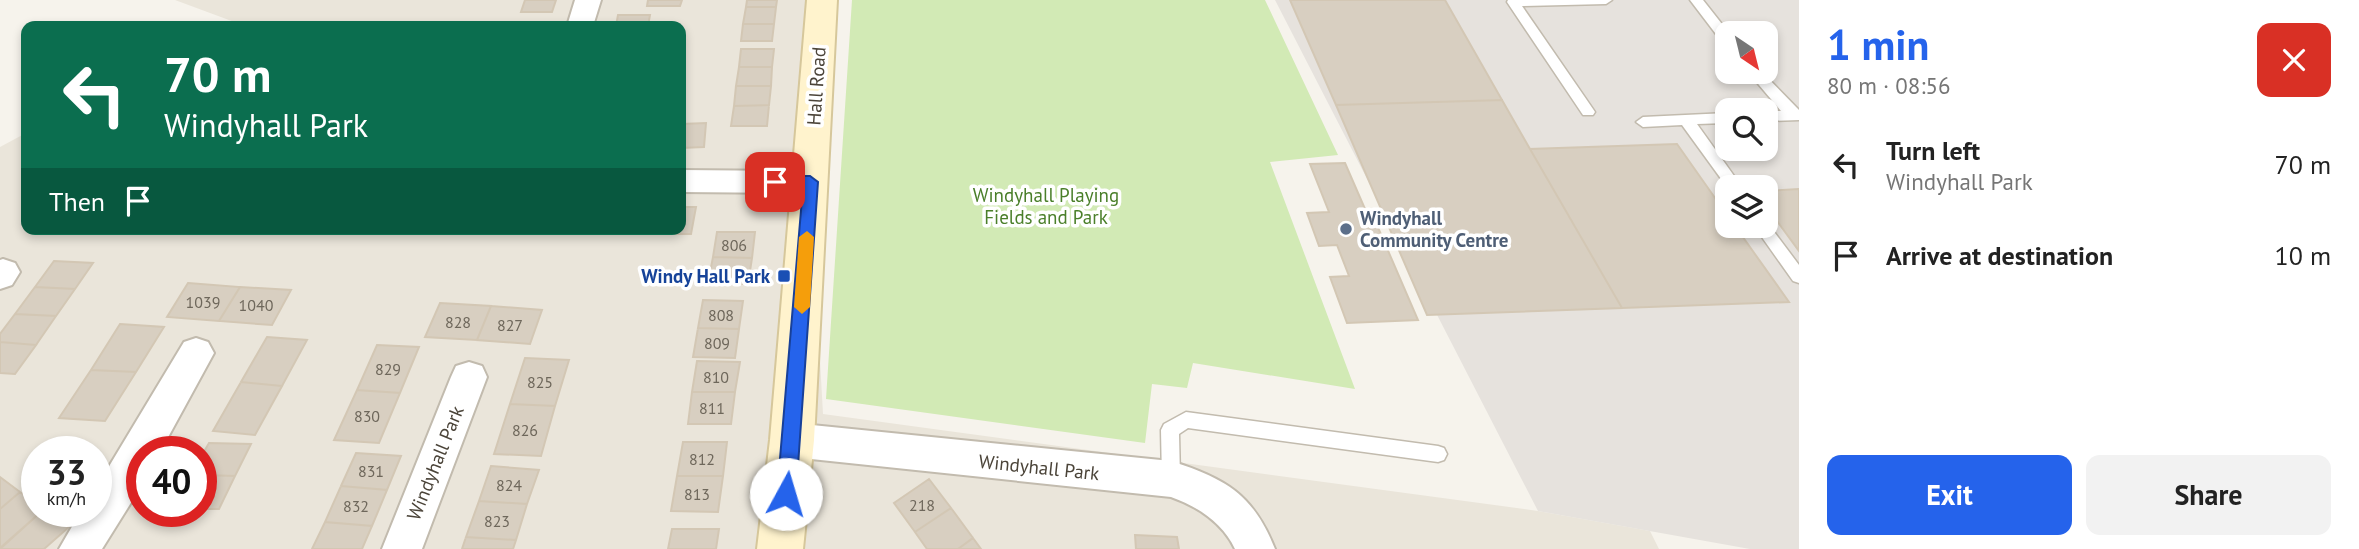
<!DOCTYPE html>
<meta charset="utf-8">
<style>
:root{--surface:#fff;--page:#f2f2f2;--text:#222;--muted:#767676;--accent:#2563eb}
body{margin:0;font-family:"PT Sans",sans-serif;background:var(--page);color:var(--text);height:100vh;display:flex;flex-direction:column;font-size:26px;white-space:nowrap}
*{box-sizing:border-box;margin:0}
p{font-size:23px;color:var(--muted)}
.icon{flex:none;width:38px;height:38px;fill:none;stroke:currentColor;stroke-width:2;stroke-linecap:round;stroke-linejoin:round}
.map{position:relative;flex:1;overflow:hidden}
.drawer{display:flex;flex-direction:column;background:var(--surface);width:560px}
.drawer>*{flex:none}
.hud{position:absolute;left:21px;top:21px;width:665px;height:214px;border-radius:14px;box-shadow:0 4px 10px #0003;background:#0b6e4f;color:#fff;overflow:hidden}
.needle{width:46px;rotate:145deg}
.tools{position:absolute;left:1715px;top:21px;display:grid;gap:14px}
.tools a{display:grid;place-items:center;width:63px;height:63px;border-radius:14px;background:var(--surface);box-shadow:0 4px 10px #0003;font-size:35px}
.speed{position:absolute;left:21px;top:436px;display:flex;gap:14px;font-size:35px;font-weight:700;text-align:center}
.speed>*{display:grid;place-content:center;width:91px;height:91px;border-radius:50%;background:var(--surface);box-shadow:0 4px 10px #0003;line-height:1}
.speed small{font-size:18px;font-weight:400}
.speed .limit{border:10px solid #d22;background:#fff;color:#111}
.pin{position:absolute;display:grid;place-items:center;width:60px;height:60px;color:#fff;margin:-30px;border-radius:14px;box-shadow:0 4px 10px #0006}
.me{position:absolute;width:77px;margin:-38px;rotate:6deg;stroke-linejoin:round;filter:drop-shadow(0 0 5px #0008)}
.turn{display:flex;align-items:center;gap:24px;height:147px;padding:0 28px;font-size:32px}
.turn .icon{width:91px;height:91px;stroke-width:2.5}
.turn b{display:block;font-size:49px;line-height:60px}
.then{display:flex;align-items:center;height:66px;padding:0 28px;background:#0003;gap:14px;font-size:26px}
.round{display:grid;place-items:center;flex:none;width:74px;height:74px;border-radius:14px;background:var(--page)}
.summary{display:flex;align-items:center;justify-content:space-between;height:119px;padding:0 28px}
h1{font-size:42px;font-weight:700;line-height:52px;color:var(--accent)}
.button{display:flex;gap:14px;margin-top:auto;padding:14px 28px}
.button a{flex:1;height:80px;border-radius:14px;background:var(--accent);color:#fff;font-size:28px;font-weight:700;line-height:80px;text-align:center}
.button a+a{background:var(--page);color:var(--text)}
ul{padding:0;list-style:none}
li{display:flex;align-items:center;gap:21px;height:91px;padding:0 28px}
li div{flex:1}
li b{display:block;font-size:26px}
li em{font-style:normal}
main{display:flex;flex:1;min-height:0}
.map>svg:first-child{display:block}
.residential{fill:#eae5da;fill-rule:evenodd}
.industrial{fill:#e6e2dd;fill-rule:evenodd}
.green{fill:#d2eab5}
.building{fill:#d8cfc1;stroke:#d3c7b4;stroke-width:2}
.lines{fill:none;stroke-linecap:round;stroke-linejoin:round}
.lane-casing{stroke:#c2bbae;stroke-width:3}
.street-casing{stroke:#c2bbae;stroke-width:4}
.secondary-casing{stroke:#d6c79b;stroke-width:4}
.lane{fill:#fff;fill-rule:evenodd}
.street{fill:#fff;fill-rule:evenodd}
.secondary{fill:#fff3cd;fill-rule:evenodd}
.route{fill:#2563eb;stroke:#184099;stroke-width:2}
.slow{fill:#f59e0b}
.service-dot{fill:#5c6f8a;stroke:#fff;stroke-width:2.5}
.transit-dot{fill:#1a4fb4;stroke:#fff;stroke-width:2.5}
.labels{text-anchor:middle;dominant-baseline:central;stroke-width:7;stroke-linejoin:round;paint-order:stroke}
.number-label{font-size:16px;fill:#6e675b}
.street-label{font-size:19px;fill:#4b4439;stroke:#fff}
.park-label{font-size:19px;fill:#4a7f2a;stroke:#fff}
.service-label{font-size:19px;font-weight:bold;fill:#4e5e75;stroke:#fff;text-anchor:start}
.transit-label{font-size:19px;font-weight:bold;fill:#164399;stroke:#fff;text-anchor:end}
</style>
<main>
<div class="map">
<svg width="1799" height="549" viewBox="0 0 1799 549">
<rect width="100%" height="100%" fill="#f6f3ec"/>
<!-- residential -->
<path class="residential" d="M 175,0 L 813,0 L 810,182 L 823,414 L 1538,511 L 1650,531 L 1659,549 L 0,549 L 0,147 L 26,133 L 26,229 L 681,229 L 681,26 L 233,26 L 237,23 ZM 37,452 L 96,452 L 96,511 L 37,511 ZM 142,452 L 201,452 L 201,511 L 142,511 Z"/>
<!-- industrial -->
<path class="industrial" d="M 1275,0 L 1799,0 L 1799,549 L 1750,549 L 1538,511 ZM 1727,33 L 1766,33 L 1766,72 L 1727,72 ZM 1727,110 L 1766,110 L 1766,149 L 1727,149 ZM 1727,187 L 1766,187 L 1766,226 L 1727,226 Z"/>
<!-- green -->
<path class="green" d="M 852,0 L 1265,0 L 1338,155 L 1270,162 L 1355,389 L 1193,363 L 1187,388 L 1152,384 L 1145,443 L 826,399 Z"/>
<!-- building -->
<path class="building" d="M 525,0 L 556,0 L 552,12 L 521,12 Z
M 648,0 L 682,0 L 680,6 L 647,6 Z
M 747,0 L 777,0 L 776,7 L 746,7 Z
M 1290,0 L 1445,0 L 1502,100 L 1336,105 Z
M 746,7 L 776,7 L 774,24 L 743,24 Z
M 618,15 L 650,15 L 648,26 L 616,26 Z
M 743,24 L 774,24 L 772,41 L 741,41 Z
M 741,49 L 774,49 L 772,67 L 739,67 Z
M 739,67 L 772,67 L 771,86 L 736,86 Z
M 736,86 L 771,86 L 769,105 L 734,106 Z
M 1502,100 L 1530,149 L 1622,308 L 1427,315 L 1336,105 Z
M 769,105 L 767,126 L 731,126 L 734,106 Z
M 706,123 L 704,147 L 681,148 L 681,124 Z
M 1677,144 L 1727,215 L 1727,226 L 1735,226 L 1789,302 L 1622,308 L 1530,149 Z
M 1345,163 L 1365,209 L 1370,209 L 1418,320 L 1347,323 L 1330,277 L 1349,276 L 1337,245 L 1319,246 L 1307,213 L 1329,212 L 1310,164 Z
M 1799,189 L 1799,251 L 1766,206 L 1766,191 Z
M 681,207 L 696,207 L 691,234 L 659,234 L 660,229 L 681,229 Z
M 496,229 L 529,229 L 527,234 L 495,234 Z
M 529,229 L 562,229 L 560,234 L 527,234 Z
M 562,229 L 594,229 L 593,234 L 560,234 Z
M 594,229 L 627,229 L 626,234 L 593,234 Z
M 627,229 L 660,229 L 659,234 L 626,234 Z
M 717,232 L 755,232 L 752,258 L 713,257 Z
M 713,257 L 752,258 L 748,284 L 708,283 Z
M 54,261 L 93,263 L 75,289 L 35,287 Z
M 188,283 L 240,287 L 219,321 L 167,317 Z
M 35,287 L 75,289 L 56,316 L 15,314 Z
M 240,287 L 291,290 L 272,325 L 219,321 Z
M 703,300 L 743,301 L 739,329 L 698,328 Z
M 440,303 L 491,306 L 477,340 L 425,337 Z
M 491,306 L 542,310 L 530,344 L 477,340 Z
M 15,314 L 56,316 L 36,345 L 0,342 L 0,334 Z
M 120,324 L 164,327 L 136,372 L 91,370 Z
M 698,328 L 739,329 L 735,358 L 693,357 Z
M 267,337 L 307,340 L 282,386 L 241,382 Z
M 0,342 L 36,345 L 15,374 L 0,373 Z
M 377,345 L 419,347 L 400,393 L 357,390 Z
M 525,358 L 569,360 L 555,406 L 510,404 Z
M 697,361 L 740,362 L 735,392 L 692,392 Z
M 91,370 L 136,372 L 105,421 L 59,418 Z
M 241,382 L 282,386 L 255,435 L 213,431 Z
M 357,390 L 400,393 L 379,443 L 334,440 Z
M 692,392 L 735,392 L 731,424 L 688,424 Z
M 510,404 L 555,406 L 541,456 L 494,454 Z
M 683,442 L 727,442 L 723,476 L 677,476 Z
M 209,443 L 251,444 L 235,476 L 201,475 L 201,457 Z
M 356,453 L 401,456 L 387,490 L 341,486 Z
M 491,466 L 539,470 L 527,504 L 479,501 Z
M 201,475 L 235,476 L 219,509 L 201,509 Z
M 677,476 L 723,476 L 718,512 L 671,511 Z
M 0,477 L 20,492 L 0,509 Z
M 929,479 L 951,508 L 915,532 L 894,503 Z
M 341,486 L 387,490 L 372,526 L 325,522 Z
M 20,492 L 37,504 L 37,511 L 42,511 L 0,548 L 0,509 Z
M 479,501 L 527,504 L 516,540 L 466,537 Z
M 951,508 L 973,538 L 958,549 L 927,549 L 915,532 Z
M 42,511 L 69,527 L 44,549 L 0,549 Z
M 325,522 L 372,526 L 362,549 L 312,549 Z
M 672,529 L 719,529 L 716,549 L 668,549 Z
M 1135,535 L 1177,537 L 1179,549 L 1136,549 Z
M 466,537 L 516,540 L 513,549 L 462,549 Z
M 973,538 L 981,549 L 958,549 Z"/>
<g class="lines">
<defs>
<path id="lane" d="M 1508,0 L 1612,0 L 1606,4 L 1522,6 L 1593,109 L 1595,112 L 1593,115 L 1583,115 L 1507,2 Z
M 1690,0 L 1703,0 L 1729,33 L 1727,33 L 1727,43 L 1722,42 Z
M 1748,72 L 1762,72 L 1799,110 L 1799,120 L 1766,121 L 1766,111 L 1781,111 Z
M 1727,113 L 1727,123 L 1697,124 L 1742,187 L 1727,187 L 1682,125 L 1643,127 L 1636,122 L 1643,117 Z
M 1766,221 L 1799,265 L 1799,283 L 1793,281 L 1754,226 L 1766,226 Z
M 1186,412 L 1438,446 L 1444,448 L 1447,454 L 1444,460 L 1438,462 L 1188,428 L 1179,434 L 1180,479 L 1177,485 L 1171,487 L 1165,485 L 1162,479 L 1161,430 L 1164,424 Z"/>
<path id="street" d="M 575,0 L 601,0 L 593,26 L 567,26 Z
M 681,170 L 810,171 L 821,174 L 825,182 L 821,190 L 810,193 L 681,192 Z
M 3,259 L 15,263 L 20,272 L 12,285 L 0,289 L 0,260 Z
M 196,338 L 208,342 L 214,353 L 160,452 L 142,452 L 142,485 L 102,549 L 59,549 L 81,511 L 96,511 L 96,488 L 184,342 Z
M 469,362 L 482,366 L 487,377 L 422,549 L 382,549 L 451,377 L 456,366 Z
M 792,423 L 1171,461 C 1226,479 1253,494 1275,549 L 1235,549 C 1223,523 1197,506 1171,497 L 792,457 L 779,452 L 773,440 L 779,428 Z"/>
<path id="secondary" d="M 807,0 L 837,0 L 814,440 L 803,549 L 757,549 L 770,440 Z"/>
</defs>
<!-- lane casing -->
<use href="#lane" class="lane-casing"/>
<!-- street casing -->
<use href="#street" class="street-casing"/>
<!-- secondary casing -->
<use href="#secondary" class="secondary-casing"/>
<!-- lane -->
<use href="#lane" class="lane"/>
<!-- street -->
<use href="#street" class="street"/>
<!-- secondary -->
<use href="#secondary" class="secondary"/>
</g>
<!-- route -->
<path class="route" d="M 775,176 L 810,176 L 818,182 L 796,494 L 793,500 L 786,503 L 780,500 L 777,494 L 803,187 L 769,186 L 769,178 Z"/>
<!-- slow -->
<path class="slow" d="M 807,231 L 814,237 L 810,307 L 802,314 L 794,307 L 799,237 Z"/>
<!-- markers -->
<circle class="service-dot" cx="1346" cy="229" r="7"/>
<rect class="transit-dot" x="777" y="269" width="14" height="14" rx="3.5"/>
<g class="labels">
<!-- number labels -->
<g class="number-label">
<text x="734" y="245">806</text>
<text x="203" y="302">1039</text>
<text x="256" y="305">1040</text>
<text x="721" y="315">808</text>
<text x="458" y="322">828</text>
<text x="510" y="325">827</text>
<text x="717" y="343">809</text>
<text x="388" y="369">829</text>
<text x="716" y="377">810</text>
<text x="540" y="382">825</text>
<text x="712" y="408">811</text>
<text x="367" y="416">830</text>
<text x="525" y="430">826</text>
<text x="702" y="459">812</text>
<text x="371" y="471">831</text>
<text x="509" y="485">824</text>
<text x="697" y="494">813</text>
<text x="922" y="505">218</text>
<text x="356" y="506">832</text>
<text x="497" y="521">823</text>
</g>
<!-- street labels -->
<g class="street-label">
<text transform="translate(816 86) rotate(-86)">Hall Road</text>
<text transform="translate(435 463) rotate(-68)">Windyhall Park</text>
<text transform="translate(1039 467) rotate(6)">Windyhall Park</text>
</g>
<!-- park labels -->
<g class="park-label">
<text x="1046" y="195">Windyhall Playing<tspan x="1046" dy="22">Fields and Park</tspan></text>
</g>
<!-- service labels -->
<g class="service-label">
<text x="1360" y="218">Windyhall<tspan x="1360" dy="22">Community Centre</tspan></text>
</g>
<!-- transit labels -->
<g class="transit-label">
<text x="770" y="276">Windy Hall Park</text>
</g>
</g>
</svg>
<div class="tools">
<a><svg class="needle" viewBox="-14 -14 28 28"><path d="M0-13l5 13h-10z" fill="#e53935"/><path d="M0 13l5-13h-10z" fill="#767676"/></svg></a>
<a><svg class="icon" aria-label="search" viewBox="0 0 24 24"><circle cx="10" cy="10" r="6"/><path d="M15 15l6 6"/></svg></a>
<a><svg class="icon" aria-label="layers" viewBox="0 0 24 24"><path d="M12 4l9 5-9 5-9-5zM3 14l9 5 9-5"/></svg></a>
</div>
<div class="speed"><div>33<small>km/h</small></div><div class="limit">40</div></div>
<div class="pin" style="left:775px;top:182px;background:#d93025"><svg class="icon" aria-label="arrive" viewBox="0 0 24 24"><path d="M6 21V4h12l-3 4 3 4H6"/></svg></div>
<svg class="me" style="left:786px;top:494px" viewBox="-20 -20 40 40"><circle r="19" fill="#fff"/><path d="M0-13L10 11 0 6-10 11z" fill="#2563eb"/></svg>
<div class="hud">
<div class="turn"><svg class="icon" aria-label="left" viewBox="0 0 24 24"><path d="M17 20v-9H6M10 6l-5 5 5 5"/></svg><div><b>70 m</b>Windyhall Park</div></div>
<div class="then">Then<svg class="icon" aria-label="arrive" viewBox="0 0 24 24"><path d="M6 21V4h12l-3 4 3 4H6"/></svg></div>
</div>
</div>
<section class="drawer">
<div class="summary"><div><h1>1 min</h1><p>80 m · 08:56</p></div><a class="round" style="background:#d93025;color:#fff"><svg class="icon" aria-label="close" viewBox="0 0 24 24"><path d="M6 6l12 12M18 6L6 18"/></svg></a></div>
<ul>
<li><svg class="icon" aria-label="left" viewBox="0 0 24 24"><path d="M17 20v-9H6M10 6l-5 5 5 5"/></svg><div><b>Turn left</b><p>Windyhall Park</p></div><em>70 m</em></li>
<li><svg class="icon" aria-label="arrive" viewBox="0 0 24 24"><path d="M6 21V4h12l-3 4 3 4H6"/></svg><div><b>Arrive at destination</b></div><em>10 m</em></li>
</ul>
<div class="button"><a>Exit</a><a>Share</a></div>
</section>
</main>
